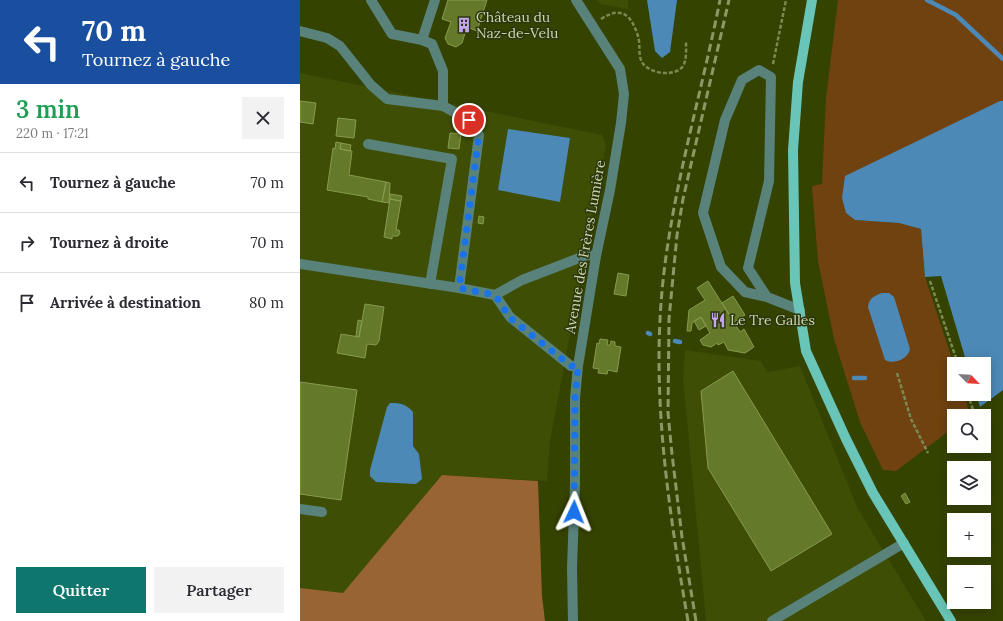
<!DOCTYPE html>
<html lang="fr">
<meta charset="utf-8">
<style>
:root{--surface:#fff;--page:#f2f2f3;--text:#2b2b33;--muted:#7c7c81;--line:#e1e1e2;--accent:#0f766e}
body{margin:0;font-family:Lora,serif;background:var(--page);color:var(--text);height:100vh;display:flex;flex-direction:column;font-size:15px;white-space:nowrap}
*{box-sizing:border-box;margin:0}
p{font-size:13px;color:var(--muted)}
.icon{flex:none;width:22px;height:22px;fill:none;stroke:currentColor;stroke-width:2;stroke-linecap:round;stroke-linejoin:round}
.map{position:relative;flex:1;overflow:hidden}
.details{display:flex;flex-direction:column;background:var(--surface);width:300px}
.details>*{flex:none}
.guide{background:#1a4fa0;color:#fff;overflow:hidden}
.needle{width:26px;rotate:115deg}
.buttons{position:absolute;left:647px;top:357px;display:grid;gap:8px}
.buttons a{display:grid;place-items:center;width:44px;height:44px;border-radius:0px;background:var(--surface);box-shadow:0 2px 10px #0003;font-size:20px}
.pin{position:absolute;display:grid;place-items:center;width:34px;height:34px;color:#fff;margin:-17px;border:2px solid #fff;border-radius:50%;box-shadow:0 1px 4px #0007}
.me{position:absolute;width:44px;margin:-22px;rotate:2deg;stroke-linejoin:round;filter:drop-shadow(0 0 3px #0008)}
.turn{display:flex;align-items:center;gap:14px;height:84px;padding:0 16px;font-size:18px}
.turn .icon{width:52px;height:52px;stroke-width:2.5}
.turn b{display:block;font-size:28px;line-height:34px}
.round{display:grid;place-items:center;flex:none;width:42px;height:42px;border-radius:0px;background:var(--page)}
.summary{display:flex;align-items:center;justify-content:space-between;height:68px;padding:0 16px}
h1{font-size:24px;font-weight:600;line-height:30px;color:#1e9e55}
.button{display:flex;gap:8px;margin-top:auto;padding:8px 16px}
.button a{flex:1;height:46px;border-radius:0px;background:var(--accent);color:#fff;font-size:16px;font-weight:600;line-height:46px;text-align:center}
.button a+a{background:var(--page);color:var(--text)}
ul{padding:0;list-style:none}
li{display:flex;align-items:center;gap:12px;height:60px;padding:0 16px;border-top:1px solid var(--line)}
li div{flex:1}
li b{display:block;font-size:15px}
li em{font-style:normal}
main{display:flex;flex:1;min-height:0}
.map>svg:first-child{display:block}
.built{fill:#3e4e04}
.green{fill:#704210}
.forest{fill:#986433}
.water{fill:#4c89b6}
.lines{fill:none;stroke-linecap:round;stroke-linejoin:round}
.stream{stroke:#4c89b6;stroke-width:4.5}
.building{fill:#65792a;stroke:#869b4d}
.path{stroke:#7b8953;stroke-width:2.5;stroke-dasharray:4 2;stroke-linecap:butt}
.minor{stroke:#58827a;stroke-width:10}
.major{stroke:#69c5b7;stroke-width:10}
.rail{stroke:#8b9966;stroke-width:3;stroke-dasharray:8 4;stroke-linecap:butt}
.route{stroke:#1a73e8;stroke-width:7;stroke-dasharray:0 12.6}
.labels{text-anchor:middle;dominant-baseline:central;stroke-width:3;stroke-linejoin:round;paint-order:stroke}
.poi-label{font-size:14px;fill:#cbd8b1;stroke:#2d370d;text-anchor:start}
.street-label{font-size:14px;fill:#cbd8b1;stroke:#2d370d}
</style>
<main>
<section class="details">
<div class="guide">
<div class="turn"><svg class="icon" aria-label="left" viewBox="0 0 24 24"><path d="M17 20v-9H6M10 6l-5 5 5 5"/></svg><div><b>70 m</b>Tournez à gauche</div></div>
</div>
<div class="summary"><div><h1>3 min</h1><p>220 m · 17:21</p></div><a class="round"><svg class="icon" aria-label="close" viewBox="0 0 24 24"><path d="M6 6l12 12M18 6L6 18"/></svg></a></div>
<ul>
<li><svg class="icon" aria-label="left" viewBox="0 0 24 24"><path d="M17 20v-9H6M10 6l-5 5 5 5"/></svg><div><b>Tournez à gauche</b></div><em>70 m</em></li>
<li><svg class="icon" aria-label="right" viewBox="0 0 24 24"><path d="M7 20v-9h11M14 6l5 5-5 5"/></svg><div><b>Tournez à droite</b></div><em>70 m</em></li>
<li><svg class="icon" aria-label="arrive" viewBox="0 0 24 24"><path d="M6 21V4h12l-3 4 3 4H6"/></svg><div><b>Arrivée à destination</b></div><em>80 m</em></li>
</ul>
<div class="button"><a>Quitter</a><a>Partager</a></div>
</section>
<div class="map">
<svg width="703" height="621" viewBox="0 0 703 621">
<rect width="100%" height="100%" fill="#354301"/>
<!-- built -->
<path class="built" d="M 297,0 L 328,0 L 328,9 L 300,4 Z
M 0,73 L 302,135 L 306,145 L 250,441 L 247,481 L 142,475 L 43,594 L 0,588 Z
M 385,350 L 461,361 L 467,372 L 500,366 L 558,509 L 626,621 L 406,621 L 383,377 Z"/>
<!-- green -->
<path class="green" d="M 538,0 L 703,0 L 703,101 L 700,101 L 546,213 L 555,220 L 599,223 L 621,229 L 625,277 L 654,365 L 654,394 L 664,394 L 670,415 L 669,416 L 654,416 L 654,427 L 596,471 L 583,470 L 560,422 L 534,339 L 518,261 L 512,186 L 522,184 L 526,98 Z"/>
<!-- forest -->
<path class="forest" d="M 142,475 L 238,481 L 242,596 L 245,621 L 0,621 L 0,588 L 43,593 Z"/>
<!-- water -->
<path class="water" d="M 347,0 L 377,0 L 370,52 L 362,58 L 355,51 Z
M 700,101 L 703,101 L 703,390 L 680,407 L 676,394 L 684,394 L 684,364 L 667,364 L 641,276 L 625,277 L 621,229 L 599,223 L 555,220 L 546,213 L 542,198 L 545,176 Z
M 208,129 L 270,138 L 260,202 L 198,190 Z
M 582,293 L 589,293 L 594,297 L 610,349 C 608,359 594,365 585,360 L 568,307 C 569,298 574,296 582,293 Z
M 90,403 C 101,403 106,404 113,412 L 113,446 L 119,454 L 122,479 L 116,484 L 76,482 L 70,476 L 70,470 L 87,407 Z"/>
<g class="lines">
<!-- stream -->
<path class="stream" d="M 627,0 L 656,15 L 703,59
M 348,333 L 350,334
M 375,341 L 380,342
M 554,378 L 565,378"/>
</g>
<!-- building -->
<path class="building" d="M 148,0 L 187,0 L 177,31 L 167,27 L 162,43 L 156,47 L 148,44 L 145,38 L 151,22 L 142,19 Z
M 0,101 L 16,103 L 13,124 L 0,122 Z
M 38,118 L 56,120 L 54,138 L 36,136 Z
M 150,133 L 161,134 L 159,149 L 148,148 Z
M 36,142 L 41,143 L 40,149 L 52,151 L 49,175 L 86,182 L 82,202 L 68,199 L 68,197 L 27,190 L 33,148 L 35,149 Z
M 41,143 L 51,145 L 50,151 L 40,149 Z
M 86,182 L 90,183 L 89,203 L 82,202 Z
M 90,194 L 102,196 L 101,201 L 90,199 Z
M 90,199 L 101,201 L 96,230 L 99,230 L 100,233 L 98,236 L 92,236 L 92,239 L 84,237 Z
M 179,216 L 184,217 L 183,224 L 178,223 Z
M 318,273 L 329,275 L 326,296 L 314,294 Z
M 408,281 L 440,332 L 444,329 L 454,347 L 445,353 L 428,350 L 424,342 L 418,345 L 417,343 L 411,347 L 403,345 L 400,340 L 410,333 L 401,317 L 392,323 L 391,331 L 387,331 L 389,310 L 405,300 L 397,288 Z
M 433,296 L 445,315 L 434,322 L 422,303 Z
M 65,304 L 84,307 L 79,341 L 76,345 L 67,344 L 65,358 L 37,353 L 41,334 L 59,337 Z
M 401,317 L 406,326 L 399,330 L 394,321 Z
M 58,320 L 62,321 L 59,337 L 56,336 Z
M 300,339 L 308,340 L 307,345 L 310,345 L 311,341 L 315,342 L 315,346 L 321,347 L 317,372 L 308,370 L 307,374 L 298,373 L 299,369 L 293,368 L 297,343 L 299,344 Z
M 433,371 L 532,534 L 471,571 L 408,468 L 401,391 Z
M 0,382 L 57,390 L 41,500 L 0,494 Z
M 605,493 L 610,502 L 606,504 L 601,496 Z"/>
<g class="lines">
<!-- path -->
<path class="path" d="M 301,19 C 321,6 331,14 338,36 C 341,45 337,58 344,65 C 353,74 375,77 383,66 C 387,60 386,48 386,41
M 473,64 L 486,0
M 630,281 L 658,364
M 597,373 L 611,419 L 628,453
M 668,394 L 675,416"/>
<!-- minor -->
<path class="minor" d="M 71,0 L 92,34 L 122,40
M 135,0 L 122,40 L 132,44 L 143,71 L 143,106
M 0,31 L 27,38 L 40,46 L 71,85 L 87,99 L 143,106 L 169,120 L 179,135 L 159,288
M 68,144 L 152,159 L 130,284
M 0,264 L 159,288 L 195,295
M 467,297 L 445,292 L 421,267 L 403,213 L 425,120 L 442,80 L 459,70 L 471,77 L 469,181 L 448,268 L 467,297 L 500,310
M 278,366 L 271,366 L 210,317 L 195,295 L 222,280 L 287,255 L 296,256
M 0,509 L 22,512
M 273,621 L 272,568 L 275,484 L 275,398 L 278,366 L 296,256 L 310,190 L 321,123 L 324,94 L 320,69 L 276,0
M 472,621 L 604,543"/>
<!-- major -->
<path class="major" d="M 512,0 L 498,82 L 493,150 L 495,283 L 506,351 L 546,439 L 573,493 L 651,621"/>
<!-- rail -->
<path class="rail" d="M 388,621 C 368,506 350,389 364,272 C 375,180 402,91 420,0
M 396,621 L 382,537 L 372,454 L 368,413 L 369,319 L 377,235 L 383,199 L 429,0"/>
</g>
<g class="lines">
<!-- route -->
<path class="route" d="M 169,120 L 179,135 L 159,288 L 195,295 L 210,318 L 271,366 L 278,366 L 275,398 L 274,512"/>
</g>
<!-- icons -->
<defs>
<symbol id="building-bare" viewBox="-9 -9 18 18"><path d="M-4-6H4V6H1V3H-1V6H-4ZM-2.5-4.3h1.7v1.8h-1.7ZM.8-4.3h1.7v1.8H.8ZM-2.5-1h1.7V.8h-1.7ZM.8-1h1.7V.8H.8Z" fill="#c4a7f1" stroke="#2d370d" stroke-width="2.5" paint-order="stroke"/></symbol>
<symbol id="restaurant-bare" viewBox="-9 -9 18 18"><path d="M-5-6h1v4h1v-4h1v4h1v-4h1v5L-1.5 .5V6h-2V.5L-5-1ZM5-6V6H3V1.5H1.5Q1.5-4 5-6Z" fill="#c4a7f1" stroke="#2d370d" stroke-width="2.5" paint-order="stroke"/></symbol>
</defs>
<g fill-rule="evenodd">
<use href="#building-bare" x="153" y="14" width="22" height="22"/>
<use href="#restaurant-bare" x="407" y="309" width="22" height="22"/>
</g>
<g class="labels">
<!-- poi labels -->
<g class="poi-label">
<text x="176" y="17">Château du<tspan x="176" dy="16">Naz-de-Velu</tspan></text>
<text x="430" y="320">Le Tre Galles</text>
</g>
<!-- street labels -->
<g class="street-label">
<text transform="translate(285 247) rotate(-80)">Avenue des Frères Lumière</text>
</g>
</g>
</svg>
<div class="buttons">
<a><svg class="needle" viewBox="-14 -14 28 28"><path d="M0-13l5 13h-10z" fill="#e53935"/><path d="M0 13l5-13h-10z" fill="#7c7c81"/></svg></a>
<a><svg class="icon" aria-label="search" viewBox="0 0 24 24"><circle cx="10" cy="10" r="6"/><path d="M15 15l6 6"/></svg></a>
<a><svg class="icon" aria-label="layers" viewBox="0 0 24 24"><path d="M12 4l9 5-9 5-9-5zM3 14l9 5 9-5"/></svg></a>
<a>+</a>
<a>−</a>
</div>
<div class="pin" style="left:169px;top:120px;background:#d93025"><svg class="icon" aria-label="arrive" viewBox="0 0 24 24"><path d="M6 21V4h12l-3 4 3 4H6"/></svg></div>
<svg class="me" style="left:274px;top:512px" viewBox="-20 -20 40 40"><path d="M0-17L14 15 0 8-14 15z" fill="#1a73e8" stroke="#fff" stroke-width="4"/></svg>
</div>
</main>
